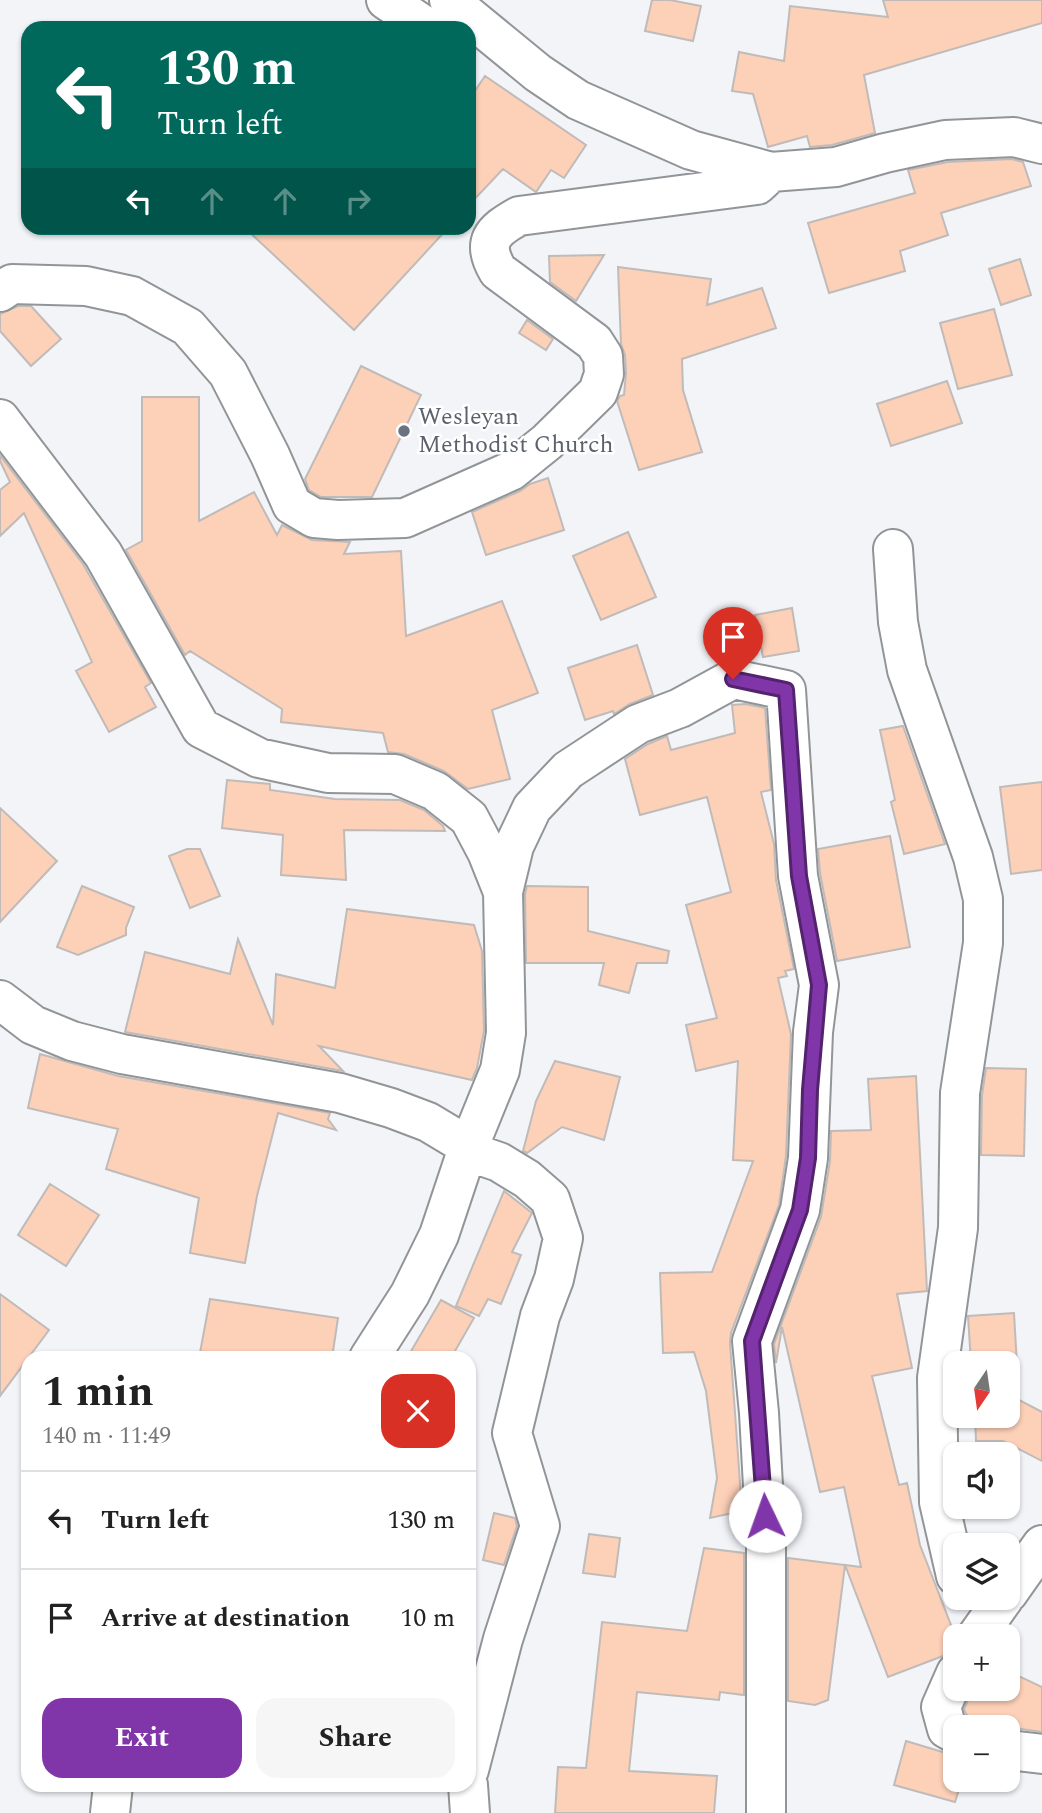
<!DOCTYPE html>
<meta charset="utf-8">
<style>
:root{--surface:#fff;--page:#f6f6f6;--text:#222;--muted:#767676;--line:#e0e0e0;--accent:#8036a8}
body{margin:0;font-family:Spectral,serif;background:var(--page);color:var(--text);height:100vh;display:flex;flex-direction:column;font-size:26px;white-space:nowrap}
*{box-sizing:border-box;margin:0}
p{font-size:23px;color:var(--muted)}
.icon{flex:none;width:38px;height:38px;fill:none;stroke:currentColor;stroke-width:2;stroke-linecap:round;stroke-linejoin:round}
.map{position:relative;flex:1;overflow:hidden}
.panel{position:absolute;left:21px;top:1351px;width:455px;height:441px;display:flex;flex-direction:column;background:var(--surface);border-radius:21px;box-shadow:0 2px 5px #0004}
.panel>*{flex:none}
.guide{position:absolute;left:21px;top:21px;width:455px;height:214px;border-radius:21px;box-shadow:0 2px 5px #0004;background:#00695c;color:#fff;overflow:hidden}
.needle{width:46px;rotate:193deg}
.tools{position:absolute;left:943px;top:1351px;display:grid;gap:14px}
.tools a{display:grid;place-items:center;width:77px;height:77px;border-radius:14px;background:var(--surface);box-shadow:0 2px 5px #0004;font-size:35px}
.pin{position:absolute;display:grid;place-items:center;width:60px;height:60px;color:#fff;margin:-72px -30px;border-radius:50% 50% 50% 0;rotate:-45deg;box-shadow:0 0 7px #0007}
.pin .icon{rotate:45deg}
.me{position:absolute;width:77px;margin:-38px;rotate:357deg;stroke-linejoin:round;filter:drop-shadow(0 0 5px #0008)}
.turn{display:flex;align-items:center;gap:24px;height:147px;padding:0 21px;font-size:32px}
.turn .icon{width:91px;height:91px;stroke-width:2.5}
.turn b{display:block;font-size:49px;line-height:60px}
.lanes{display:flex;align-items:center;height:66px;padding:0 21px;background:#0003;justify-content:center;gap:35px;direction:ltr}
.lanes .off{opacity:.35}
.round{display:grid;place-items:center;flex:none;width:74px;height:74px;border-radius:21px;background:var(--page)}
.headline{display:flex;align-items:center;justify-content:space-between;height:119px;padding:0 21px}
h1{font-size:42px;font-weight:700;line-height:52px}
.cta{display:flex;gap:14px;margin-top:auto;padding:14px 21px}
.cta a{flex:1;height:80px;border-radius:21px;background:var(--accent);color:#fff;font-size:28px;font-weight:700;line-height:80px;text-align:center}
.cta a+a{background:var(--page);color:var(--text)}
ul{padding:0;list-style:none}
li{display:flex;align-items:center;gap:21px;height:98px;padding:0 21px;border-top:2px solid var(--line)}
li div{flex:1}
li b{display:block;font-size:26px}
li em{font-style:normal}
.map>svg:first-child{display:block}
.building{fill:#fdd0b8;stroke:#c0bbb9;stroke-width:2}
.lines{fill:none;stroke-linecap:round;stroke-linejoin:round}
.minor-casing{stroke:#929598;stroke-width:42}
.minor{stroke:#fff;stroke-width:38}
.route-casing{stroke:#53236d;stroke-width:18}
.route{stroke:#8036a8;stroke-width:12}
.worship-dot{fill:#6b7280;stroke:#fff;stroke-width:2.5}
.labels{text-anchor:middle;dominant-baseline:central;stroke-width:5;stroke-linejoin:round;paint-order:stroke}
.worship-label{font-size:24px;fill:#5b616d;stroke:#fff;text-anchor:start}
</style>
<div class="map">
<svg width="1042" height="1813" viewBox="0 0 1042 1813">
<rect width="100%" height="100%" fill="#f2f4f8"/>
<!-- building -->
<path class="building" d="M 652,0 L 670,0 L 701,6 L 693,41 L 645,31 Z
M 883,0 L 1042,0 L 1042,23 L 864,75 L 875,133 L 832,145 L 810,147 L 807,136 L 768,147 L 753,94 L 732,91 L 739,52 L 784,61 L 790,6 L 888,17 Z
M 485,76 L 586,145 L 564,178 L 551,170 L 536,192 L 503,169 L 469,205 L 469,100 Z
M 1012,159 L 1023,162 L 1031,186 L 941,213 L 948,235 L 900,251 L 905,271 L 829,293 L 808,223 L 915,193 L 908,170 L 948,162 Z
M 245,228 L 448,228 L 354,330 Z
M 604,255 L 576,301 L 550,282 L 549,256 Z
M 1020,259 L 1031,295 L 1001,305 L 989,269 Z
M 618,267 L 711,279 L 707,305 L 762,288 L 776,328 L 682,359 L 683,390 L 702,452 L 639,470 L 617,401 L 620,396 L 624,395 L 626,373 L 625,355 L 621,344 Z
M 18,306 L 31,306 L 61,339 L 31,366 L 0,331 L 0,314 Z
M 994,309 L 1012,375 L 958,389 L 940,323 Z
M 527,320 L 553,339 L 546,350 L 519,333 Z
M 361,366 L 421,395 L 372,497 L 321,497 L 309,490 L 305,479 Z
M 947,381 L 962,423 L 891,446 L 877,404 Z
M 142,397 L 199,397 L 199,521 L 254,492 L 277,535 L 282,525 L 312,540 L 350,542 L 344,554 L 401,551 L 406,636 L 502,601 L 538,693 L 492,710 L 510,779 L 468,789 L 444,771 L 404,754 L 388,752 L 383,733 L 281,722 L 282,709 L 190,651 L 185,655 L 126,550 L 142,541 Z
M 0,455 L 83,564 L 151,683 L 145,687 L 156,707 L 109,732 L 76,671 L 92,662 L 24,513 L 0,536 L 0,490 L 10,482 L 0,461 Z
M 548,478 L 564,530 L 486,555 L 472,512 L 520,491 L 530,484 Z
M 628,532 L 656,597 L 601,620 L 573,556 Z
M 792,608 L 799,651 L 763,657 L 755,615 Z
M 637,645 L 653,695 L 630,704 L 614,714 L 613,711 L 585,720 L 568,668 Z
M 745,704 L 765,708 L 771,790 L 761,792 L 774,844 L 776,880 L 794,969 L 785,971 L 787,976 L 778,978 L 791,1034 L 786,1156 L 779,1205 L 731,1333 L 730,1343 L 742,1511 L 710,1518 L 717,1478 L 706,1391 L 694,1352 L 663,1353 L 660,1273 L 712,1272 L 753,1161 L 733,1160 L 738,1061 L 696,1071 L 686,1025 L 717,1018 L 686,905 L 731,892 L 707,797 L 640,815 L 625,759 L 648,744 L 667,736 L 671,750 L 735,733 L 732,705 Z
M 903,726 L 945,844 L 904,854 L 891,802 L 895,800 L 880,730 Z
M 227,780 L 270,784 L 270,790 L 335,799 L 400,800 L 424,810 L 443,826 L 445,831 L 344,830 L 346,880 L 281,875 L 283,835 L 222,828 Z
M 1042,782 L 1042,870 L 1011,874 L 1000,787 Z
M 0,808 L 57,861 L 0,922 Z
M 890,836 L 910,947 L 837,961 L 820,873 L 818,849 Z
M 187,849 L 200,849 L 220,896 L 190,908 L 169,856 Z
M 82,886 L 134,907 L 126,928 L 126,935 L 78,955 L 57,947 Z
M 527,886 L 588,887 L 588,931 L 669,951 L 667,963 L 637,963 L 629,993 L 599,985 L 604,963 L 526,963 L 525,894 Z
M 347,909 L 474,925 L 482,951 L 484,1031 L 477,1068 L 472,1080 L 319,1046 L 343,1071 L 125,1032 L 145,952 L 230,974 L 238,939 L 273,1025 L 276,974 L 335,988 Z
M 40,1054 L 118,1076 L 330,1113 L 328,1119 L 336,1130 L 278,1113 L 257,1196 L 245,1263 L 190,1253 L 199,1198 L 106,1169 L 118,1129 L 28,1108 Z
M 555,1061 L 620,1077 L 604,1140 L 562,1127 L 527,1153 L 523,1151 L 536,1101 Z
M 986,1068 L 1026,1069 L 1024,1156 L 981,1155 L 982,1095 Z
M 916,1076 L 927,1291 L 897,1294 L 912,1368 L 872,1376 L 899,1485 L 907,1483 L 920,1545 L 956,1638 L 956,1651 L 888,1677 L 845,1565 L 861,1567 L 844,1487 L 820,1492 L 782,1327 L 776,1363 L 774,1344 L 821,1217 L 830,1161 L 831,1131 L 871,1130 L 868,1079 Z
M 50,1184 L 99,1215 L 66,1266 L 18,1235 Z
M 504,1191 L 532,1213 L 512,1252 L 521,1255 L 501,1304 L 488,1299 L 479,1316 L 456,1306 Z
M 0,1294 L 49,1330 L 0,1396 Z
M 210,1299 L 338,1318 L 332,1358 L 199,1358 Z
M 441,1300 L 474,1318 L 451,1358 L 407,1358 Z
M 1014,1313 L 1019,1400 L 1042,1412 L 1042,1461 L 1003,1441 L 976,1441 L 975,1416 L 1008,1416 L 1008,1363 L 971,1363 L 968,1316 Z
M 494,1513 L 515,1518 L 517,1526 L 504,1565 L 483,1560 Z
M 589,1534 L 620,1538 L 615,1577 L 583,1573 Z
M 704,1548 L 744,1553 L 744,1695 L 720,1692 L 719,1700 L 637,1692 L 629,1771 L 717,1776 L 714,1813 L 555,1813 L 558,1767 L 586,1768 L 602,1622 L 687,1631 Z
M 788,1558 L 845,1565 L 828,1700 L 815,1705 L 788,1701 Z
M 1008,1671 L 1042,1687 L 1042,1732 L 1008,1727 L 976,1727 L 974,1722 L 966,1714 L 964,1709 L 973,1689 L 1008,1689 Z
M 906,1741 L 956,1756 L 956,1780 L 962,1780 L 955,1802 L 894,1785 Z"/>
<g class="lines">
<defs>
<path id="minor" d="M 386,0 L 428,28
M 449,0 L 538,73 L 578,100 L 691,150 L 771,172 L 836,167 L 885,153 L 945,140 L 1014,137 L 1042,144
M 0,292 L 12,284 L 86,286 L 132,296 L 188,327 L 228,373 L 270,455 L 292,505 L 314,518 L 338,520 L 405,518 L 511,471 L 547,442 L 598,392 L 604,374 L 603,356 L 594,342 L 498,271 C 481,242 492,231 519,216 L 757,185 L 771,172
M 0,419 L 103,554 L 201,728 L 259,758 L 328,773 L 395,774 L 435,791 L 469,818 L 487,852 L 503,892
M 893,549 L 898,622 L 907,670 L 973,857 L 983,899 L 983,943 L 960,1093 L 958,1228 L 937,1378 L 939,1502 L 956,1576
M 0,1000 L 33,1025 L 72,1041 L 122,1054 L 340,1093 L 391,1108 L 428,1122 L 458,1140 L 467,1151 L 499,1162 L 527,1179 L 550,1199 L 563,1238 L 554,1279 L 540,1316 L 512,1433 L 540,1526 L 503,1639 L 469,1770
M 369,1358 L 410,1294 L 439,1235 L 467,1151 L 500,1070 L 506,1033 L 503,892 L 514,846 L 532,808 L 568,770 L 638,724 L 680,708 L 733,679 L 786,690 L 798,876 L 819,985 L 813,1032 L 808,1158 L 800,1210 L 752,1341 L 759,1413 L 766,1541 L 766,1813
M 1008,1593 L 1042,1545
M 977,1636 L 1004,1598
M 956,1673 L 941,1707 L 947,1729 L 956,1734
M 1008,1750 L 1042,1754
M 468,1785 L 470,1813
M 110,1813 L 113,1785"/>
</defs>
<!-- minor casing -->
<use href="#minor" class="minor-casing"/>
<!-- minor -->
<use href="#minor" class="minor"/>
</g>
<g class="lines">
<defs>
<path id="route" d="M 733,679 L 786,690 L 799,876 L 819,985 L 810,1090 L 808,1158 L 800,1210 L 752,1341 L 765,1516"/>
</defs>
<!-- route casing -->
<use href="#route" class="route-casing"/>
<!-- route -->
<use href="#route" class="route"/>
</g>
<!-- markers -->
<circle class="worship-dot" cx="404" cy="431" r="7"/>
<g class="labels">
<!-- worship labels -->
<g class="worship-label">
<text x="418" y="417">Wesleyan<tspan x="418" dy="28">Methodist Church</tspan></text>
</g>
</g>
</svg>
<div class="tools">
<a><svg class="needle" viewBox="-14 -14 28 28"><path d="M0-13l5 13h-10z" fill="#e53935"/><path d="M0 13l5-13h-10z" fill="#767676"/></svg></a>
<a><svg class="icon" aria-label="sound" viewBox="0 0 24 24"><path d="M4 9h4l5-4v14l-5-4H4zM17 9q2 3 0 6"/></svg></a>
<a><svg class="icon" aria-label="layers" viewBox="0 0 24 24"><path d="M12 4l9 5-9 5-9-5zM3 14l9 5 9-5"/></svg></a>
<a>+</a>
<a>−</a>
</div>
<div class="pin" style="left:733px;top:679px;background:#d93025"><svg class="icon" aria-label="arrive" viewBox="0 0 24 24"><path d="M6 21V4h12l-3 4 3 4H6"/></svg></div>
<svg class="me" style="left:765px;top:1516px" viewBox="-20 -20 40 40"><circle r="19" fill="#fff"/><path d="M0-13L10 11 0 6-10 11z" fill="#8036a8"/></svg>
<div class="guide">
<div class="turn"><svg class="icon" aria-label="left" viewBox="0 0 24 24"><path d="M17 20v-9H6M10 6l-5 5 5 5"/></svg><div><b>130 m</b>Turn left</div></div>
<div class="lanes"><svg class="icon" aria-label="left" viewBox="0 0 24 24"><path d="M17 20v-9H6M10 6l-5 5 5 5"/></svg><svg class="icon off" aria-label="ahead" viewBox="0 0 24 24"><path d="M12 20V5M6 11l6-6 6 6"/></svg><svg class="icon off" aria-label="ahead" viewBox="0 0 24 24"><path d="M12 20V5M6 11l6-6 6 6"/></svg><svg class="icon off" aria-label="right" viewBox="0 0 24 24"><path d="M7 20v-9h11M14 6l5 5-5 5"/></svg></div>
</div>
<section class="panel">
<div class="headline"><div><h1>1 min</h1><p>140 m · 11:49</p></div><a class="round" style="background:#d93025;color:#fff"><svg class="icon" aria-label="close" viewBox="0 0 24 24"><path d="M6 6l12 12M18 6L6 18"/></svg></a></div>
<ul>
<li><svg class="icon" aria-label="left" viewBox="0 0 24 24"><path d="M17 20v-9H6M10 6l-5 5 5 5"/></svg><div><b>Turn left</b></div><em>130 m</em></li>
<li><svg class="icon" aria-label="arrive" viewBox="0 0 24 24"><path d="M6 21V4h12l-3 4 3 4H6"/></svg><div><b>Arrive at destination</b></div><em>10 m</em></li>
</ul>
<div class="cta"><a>Exit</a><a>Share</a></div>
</section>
</div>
